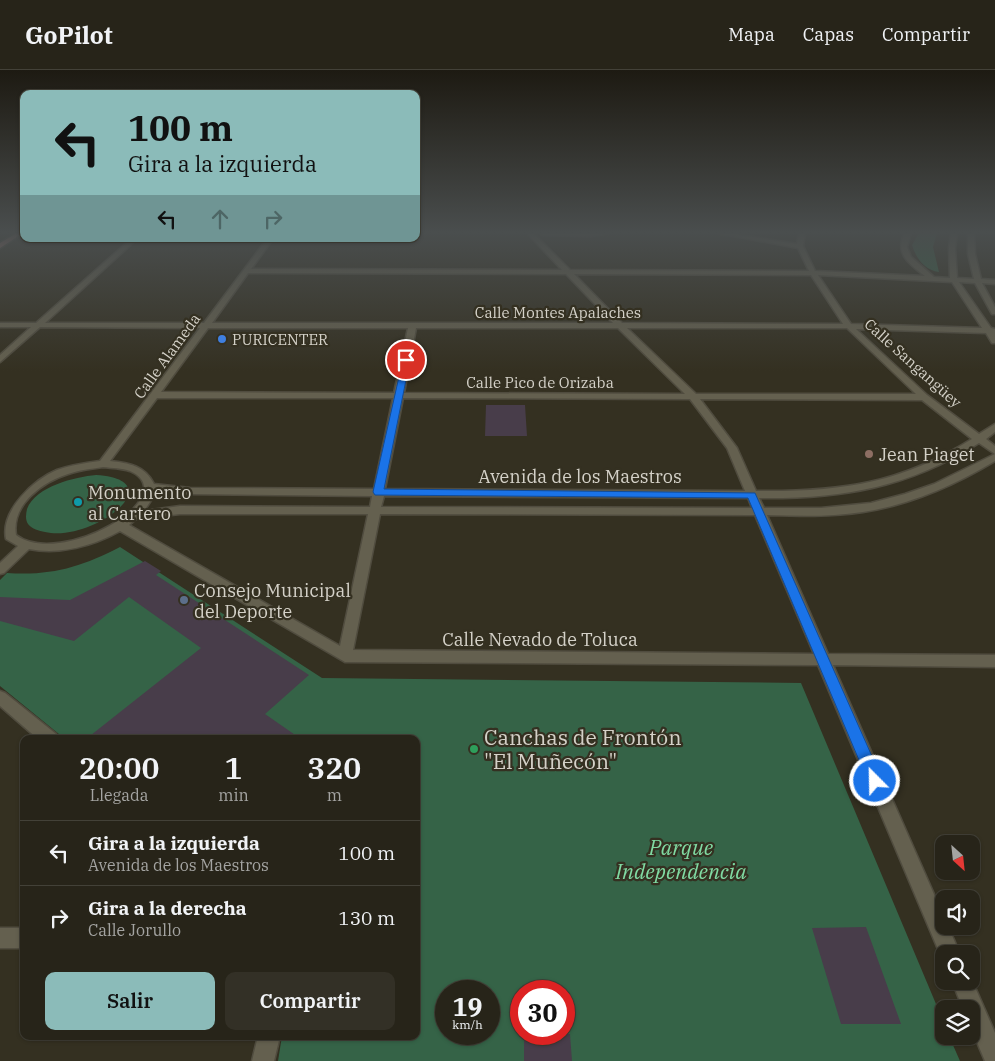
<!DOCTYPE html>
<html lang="es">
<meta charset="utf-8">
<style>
:root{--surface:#272419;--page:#333026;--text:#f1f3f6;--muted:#a4a4a2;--line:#434138;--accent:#8bbbb9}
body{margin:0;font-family:"IBM Plex Serif",serif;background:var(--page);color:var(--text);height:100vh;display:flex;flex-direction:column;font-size:19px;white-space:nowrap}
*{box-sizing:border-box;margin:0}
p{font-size:16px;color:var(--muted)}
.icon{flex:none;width:28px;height:28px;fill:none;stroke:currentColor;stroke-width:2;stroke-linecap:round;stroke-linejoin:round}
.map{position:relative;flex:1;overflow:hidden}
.sheet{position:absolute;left:20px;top:665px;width:400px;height:305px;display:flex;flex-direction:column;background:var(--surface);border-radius:10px;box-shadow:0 1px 4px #0004,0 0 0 1px var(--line)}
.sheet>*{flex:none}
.banner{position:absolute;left:20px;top:20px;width:400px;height:152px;border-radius:10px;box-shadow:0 1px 4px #0004,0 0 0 1px var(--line);background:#8bbbb9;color:#111;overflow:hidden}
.needle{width:32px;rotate:153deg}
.buttons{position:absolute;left:935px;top:765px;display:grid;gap:10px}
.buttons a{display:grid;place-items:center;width:45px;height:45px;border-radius:10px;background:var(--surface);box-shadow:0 1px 4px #0004,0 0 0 1px var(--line);font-size:25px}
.speed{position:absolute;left:435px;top:910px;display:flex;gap:10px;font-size:25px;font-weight:700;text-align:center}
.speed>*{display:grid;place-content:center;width:65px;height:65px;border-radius:50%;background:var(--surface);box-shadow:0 1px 4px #0004,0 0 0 1px var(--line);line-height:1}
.speed small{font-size:12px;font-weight:400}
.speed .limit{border:8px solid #d22;background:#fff;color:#111}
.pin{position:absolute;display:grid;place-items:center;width:42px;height:42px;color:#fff;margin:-21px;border:2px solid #fff;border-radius:50%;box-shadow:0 1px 5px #0007}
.me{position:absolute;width:55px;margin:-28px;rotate:337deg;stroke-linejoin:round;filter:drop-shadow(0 0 4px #0008)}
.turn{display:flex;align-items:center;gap:18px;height:105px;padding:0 25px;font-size:22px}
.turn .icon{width:65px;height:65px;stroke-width:2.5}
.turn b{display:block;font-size:35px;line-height:42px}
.lanes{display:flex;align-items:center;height:48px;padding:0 25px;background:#0003;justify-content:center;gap:25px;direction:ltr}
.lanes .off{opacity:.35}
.eta{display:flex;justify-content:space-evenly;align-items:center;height:85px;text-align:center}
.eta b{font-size:30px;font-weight:600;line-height:35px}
.primary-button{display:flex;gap:10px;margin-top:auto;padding:10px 25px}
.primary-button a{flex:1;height:58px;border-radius:10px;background:var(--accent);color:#111;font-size:20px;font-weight:600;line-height:58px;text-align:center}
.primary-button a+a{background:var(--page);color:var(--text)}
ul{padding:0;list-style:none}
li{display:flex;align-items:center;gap:15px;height:65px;padding:0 25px;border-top:1px solid var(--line)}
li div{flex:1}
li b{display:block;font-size:19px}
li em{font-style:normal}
header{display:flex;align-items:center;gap:30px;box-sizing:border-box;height:70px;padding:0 25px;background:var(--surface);border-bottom:1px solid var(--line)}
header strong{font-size:24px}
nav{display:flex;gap:28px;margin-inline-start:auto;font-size:18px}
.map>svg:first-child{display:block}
.green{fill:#356347;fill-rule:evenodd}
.building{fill:#483d4a}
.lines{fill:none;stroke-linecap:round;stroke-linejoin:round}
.minor-casing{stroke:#504c3f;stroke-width:3}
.major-casing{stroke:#504c3f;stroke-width:3}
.minor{fill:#64604f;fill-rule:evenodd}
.major{fill:#be7f7c;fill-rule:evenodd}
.route{fill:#1a73e8;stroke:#114b97}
.shop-dot{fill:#3f7fe0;stroke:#343021;stroke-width:2}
.education-dot{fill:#8d6e63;stroke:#343021;stroke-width:2}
.culture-dot{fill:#0f9aa8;stroke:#343021;stroke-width:2}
.service-dot{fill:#5c6f8a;stroke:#343021;stroke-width:2}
.leisure-dot{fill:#2e9e5b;stroke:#343021;stroke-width:2}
.labels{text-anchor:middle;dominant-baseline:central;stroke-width:4.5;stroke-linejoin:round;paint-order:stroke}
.far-street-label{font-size:15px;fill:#d4d1c8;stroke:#343021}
.far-poi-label{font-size:15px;fill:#d4d1c8;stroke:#343021;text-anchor:start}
.poi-label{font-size:18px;fill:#d4d1c8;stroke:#343021;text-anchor:start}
.street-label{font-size:18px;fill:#d4d1c8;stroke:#343021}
.near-poi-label{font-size:21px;fill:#d4d1c8;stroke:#343021;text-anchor:start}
.near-park-label{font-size:21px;font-style:italic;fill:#80daa2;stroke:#343021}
</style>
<header>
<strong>GoPilot</strong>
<nav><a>Mapa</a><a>Capas</a><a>Compartir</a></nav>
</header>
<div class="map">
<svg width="995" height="991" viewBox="0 0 995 991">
<rect width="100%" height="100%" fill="#343021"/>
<!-- green -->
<path class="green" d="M 919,163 L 937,163 L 933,177 L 939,202 C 924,200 916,188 912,175 Z
M 96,405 C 175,410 92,473 45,462 C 39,461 32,459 28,454 C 25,449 26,444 27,439 C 36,416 75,407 96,405 Z
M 120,477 L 322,608 L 801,613 L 944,953 L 944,966 L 949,966 L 960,991 L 278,991 L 282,966 L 416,966 L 416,669 L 65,669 L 0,616 L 0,510 L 7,503 C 52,506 81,497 120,477 ZM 446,921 L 489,921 L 489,964 L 446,964 ZM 521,921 L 564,921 L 564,964 L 521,964 Z"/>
<!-- building -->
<path class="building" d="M 486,335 L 525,335 L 527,366 L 485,366 Z
M 145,491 L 161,501 L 156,505 L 309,605 L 265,644 L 301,669 L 86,669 L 201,578 L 129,527 L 74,571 L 0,551 L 0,527 L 70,530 Z
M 866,857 L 901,954 L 841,954 L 812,858 Z
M 524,964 L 570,964 L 572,991 L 524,991 Z"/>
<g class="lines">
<defs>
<path id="minor" d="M 527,163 L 533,163 L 570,200 L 809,201 L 798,178 L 717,163 L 728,163 L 797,174 L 799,163 L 805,163 L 803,176 L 815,201 L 925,206 C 909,194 894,183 905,163 L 911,163 L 907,177 L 911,187 L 934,207 L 950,208 L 949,178 L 951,163 L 957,163 L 955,178 L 957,208 L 974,209 L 968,184 L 968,163 L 974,163 L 975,184 L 981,209 L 995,210 L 995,214 L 982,213 L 995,237 L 995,244 L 992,244 L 975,213 L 959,212 L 991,258 L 995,259 L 995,273 L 992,273 L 986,263 L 856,259 L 927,325 L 979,364 L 995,354 L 995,362 L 986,369 L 995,376 L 995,391 C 955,415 909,435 863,442 C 831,447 799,446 767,445 L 828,584 L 995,585 L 995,597 L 833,595 L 944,847 L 944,856 L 948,856 L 960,884 L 944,884 L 943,891 L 818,595 L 345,592 L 120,461 C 93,476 60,485 29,479 L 4,503 L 0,504 L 0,493 L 18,476 L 6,469 C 0,440 35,409 57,400 C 71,395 85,393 100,391 L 200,258 L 40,257 L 0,292 L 0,285 L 31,257 L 0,257 L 0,253 L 36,253 L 131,169 L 137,169 L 45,253 L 204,253 L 267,169 L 273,169 L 251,199 L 562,200 ZM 248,203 L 566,204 L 613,253 L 212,253 ZM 574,204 L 811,205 L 843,254 L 622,253 ZM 818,205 L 952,212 L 982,258 L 851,254 ZM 208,258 L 408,258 L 394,323 L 161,322 ZM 416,258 L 618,258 L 685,324 L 404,323 ZM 627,258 L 847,258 L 916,324 L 696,324 ZM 157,328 L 393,328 L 374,419 L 190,418 L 154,414 C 145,396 129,393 110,391 ZM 403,328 L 690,329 L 727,378 L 745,421 L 385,419 ZM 700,329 L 922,330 L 972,369 C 900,414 840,422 756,421 L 737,378 ZM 979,373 L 995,384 L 934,414 L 905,424 L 871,433 L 821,438 L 764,438 L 759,428 C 841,429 908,418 979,373 ZM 103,397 C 112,398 122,398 130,401 C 186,426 61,499 16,465 C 11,435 42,412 68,404 C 79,400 91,399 103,397 ZM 154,421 L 190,424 L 372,426 L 370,437 L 180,436 L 144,441 L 152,429 ZM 384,426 L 748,428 L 752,438 L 381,437 ZM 180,444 L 368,444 L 340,576 L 129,455 L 136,449 ZM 380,444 L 755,445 L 814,584 L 353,580 Z
M 540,163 L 610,163 L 591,166 L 543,165 Z
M 0,621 L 5,623 L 56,664 L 58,669 L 38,669 L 0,636 Z
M 0,858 L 24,858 L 24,878 L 0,878 Z
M 971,908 L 995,963 L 995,991 L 985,991 L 971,958 L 971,939 L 963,939 L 952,911 L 971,911 Z
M 258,966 L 280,966 L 274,991 L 252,991 Z"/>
<path id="major" d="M 17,163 L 23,163 L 0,178 L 0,173 Z"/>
</defs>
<!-- minor casing -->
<use href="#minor" class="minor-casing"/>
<!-- major casing -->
<use href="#major" class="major-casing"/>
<!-- minor -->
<use href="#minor" class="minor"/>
<!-- major -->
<use href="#major" class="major"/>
</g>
<!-- sky -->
<linearGradient id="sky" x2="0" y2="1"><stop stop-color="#1d1a12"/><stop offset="0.54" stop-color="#4a4e4e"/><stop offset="1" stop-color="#4a4e4e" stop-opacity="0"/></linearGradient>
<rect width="995" height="301" fill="url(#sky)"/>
<!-- route -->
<path class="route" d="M 403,289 L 410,290 L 384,419 L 755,423 L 883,711 L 880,716 L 875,718 L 870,716 L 748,428 L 375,425 L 373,422 Z"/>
<!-- markers -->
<circle class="shop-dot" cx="222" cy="269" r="5"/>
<circle class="education-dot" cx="869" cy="384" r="5"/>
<circle class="culture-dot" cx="78" cy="432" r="5"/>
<circle class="service-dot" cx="184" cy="530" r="5"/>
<circle class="leisure-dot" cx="474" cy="679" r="5"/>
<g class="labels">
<!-- far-street labels -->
<g class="far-street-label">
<text x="558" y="242">Calle Montes Apalaches</text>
<text transform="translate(167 286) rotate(-54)">Calle Alameda</text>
<text transform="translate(913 293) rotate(42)">Calle Sangangüey</text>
<text x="540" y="312">Calle Pico de Orizaba</text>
</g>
<!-- far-poi labels -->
<g class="far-poi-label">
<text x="232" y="269">PURICENTER</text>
</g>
<!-- poi labels -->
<g class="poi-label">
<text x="879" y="384">Jean Piaget</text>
<text x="88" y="422">Monumento<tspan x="88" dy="21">al Cartero</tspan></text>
<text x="194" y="520">Consejo Municipal<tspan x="194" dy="21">del Deporte</tspan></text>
</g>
<!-- street labels -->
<g class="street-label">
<text x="580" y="406">Avenida de los Maestros</text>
<text x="540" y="569">Calle Nevado de Toluca</text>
</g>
<!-- near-poi labels -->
<g class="near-poi-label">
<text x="484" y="667">Canchas de Frontón<tspan x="484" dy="24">"El Muñecón"</tspan></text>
</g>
<!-- near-park labels -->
<g class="near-park-label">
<text x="681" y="777">Parque<tspan x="681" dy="24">Independencia</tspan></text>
</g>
</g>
</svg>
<div class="buttons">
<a><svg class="needle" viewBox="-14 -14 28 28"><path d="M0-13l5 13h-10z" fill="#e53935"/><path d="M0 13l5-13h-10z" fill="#a4a4a2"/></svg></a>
<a><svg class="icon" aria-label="sound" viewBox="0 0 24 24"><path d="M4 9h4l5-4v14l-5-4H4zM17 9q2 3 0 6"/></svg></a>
<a><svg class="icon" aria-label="search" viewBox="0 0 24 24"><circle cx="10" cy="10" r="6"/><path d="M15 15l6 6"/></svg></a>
<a><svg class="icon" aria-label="layers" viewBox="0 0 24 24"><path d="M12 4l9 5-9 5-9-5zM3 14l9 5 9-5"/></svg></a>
</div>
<div class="speed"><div>19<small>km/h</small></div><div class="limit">30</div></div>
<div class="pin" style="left:406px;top:290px;background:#d93025"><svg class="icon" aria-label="arrive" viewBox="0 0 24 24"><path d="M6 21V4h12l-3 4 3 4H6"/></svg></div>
<svg class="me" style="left:875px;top:711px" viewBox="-20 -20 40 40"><circle r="17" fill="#1a73e8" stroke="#fff" stroke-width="3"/><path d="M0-11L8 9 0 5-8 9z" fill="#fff"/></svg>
<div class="banner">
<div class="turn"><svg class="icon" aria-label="left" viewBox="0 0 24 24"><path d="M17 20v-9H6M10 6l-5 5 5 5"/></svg><div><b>100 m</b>Gira a la izquierda</div></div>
<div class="lanes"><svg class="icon" aria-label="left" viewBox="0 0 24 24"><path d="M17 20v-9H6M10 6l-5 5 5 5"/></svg><svg class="icon off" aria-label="ahead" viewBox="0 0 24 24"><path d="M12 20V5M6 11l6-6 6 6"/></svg><svg class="icon off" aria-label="right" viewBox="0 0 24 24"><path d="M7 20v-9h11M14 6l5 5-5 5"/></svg></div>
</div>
<section class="sheet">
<div class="eta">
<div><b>20:00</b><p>Llegada</p></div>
<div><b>1</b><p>min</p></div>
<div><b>320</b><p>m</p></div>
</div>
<ul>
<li><svg class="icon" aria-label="left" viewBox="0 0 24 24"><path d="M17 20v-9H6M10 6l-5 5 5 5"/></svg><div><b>Gira a la izquierda</b><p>Avenida de los Maestros</p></div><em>100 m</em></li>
<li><svg class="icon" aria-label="right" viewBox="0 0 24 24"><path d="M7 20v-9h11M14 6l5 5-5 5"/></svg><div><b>Gira a la derecha</b><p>Calle Jorullo</p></div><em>130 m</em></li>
</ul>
<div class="primary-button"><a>Salir</a><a>Compartir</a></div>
</section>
</div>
